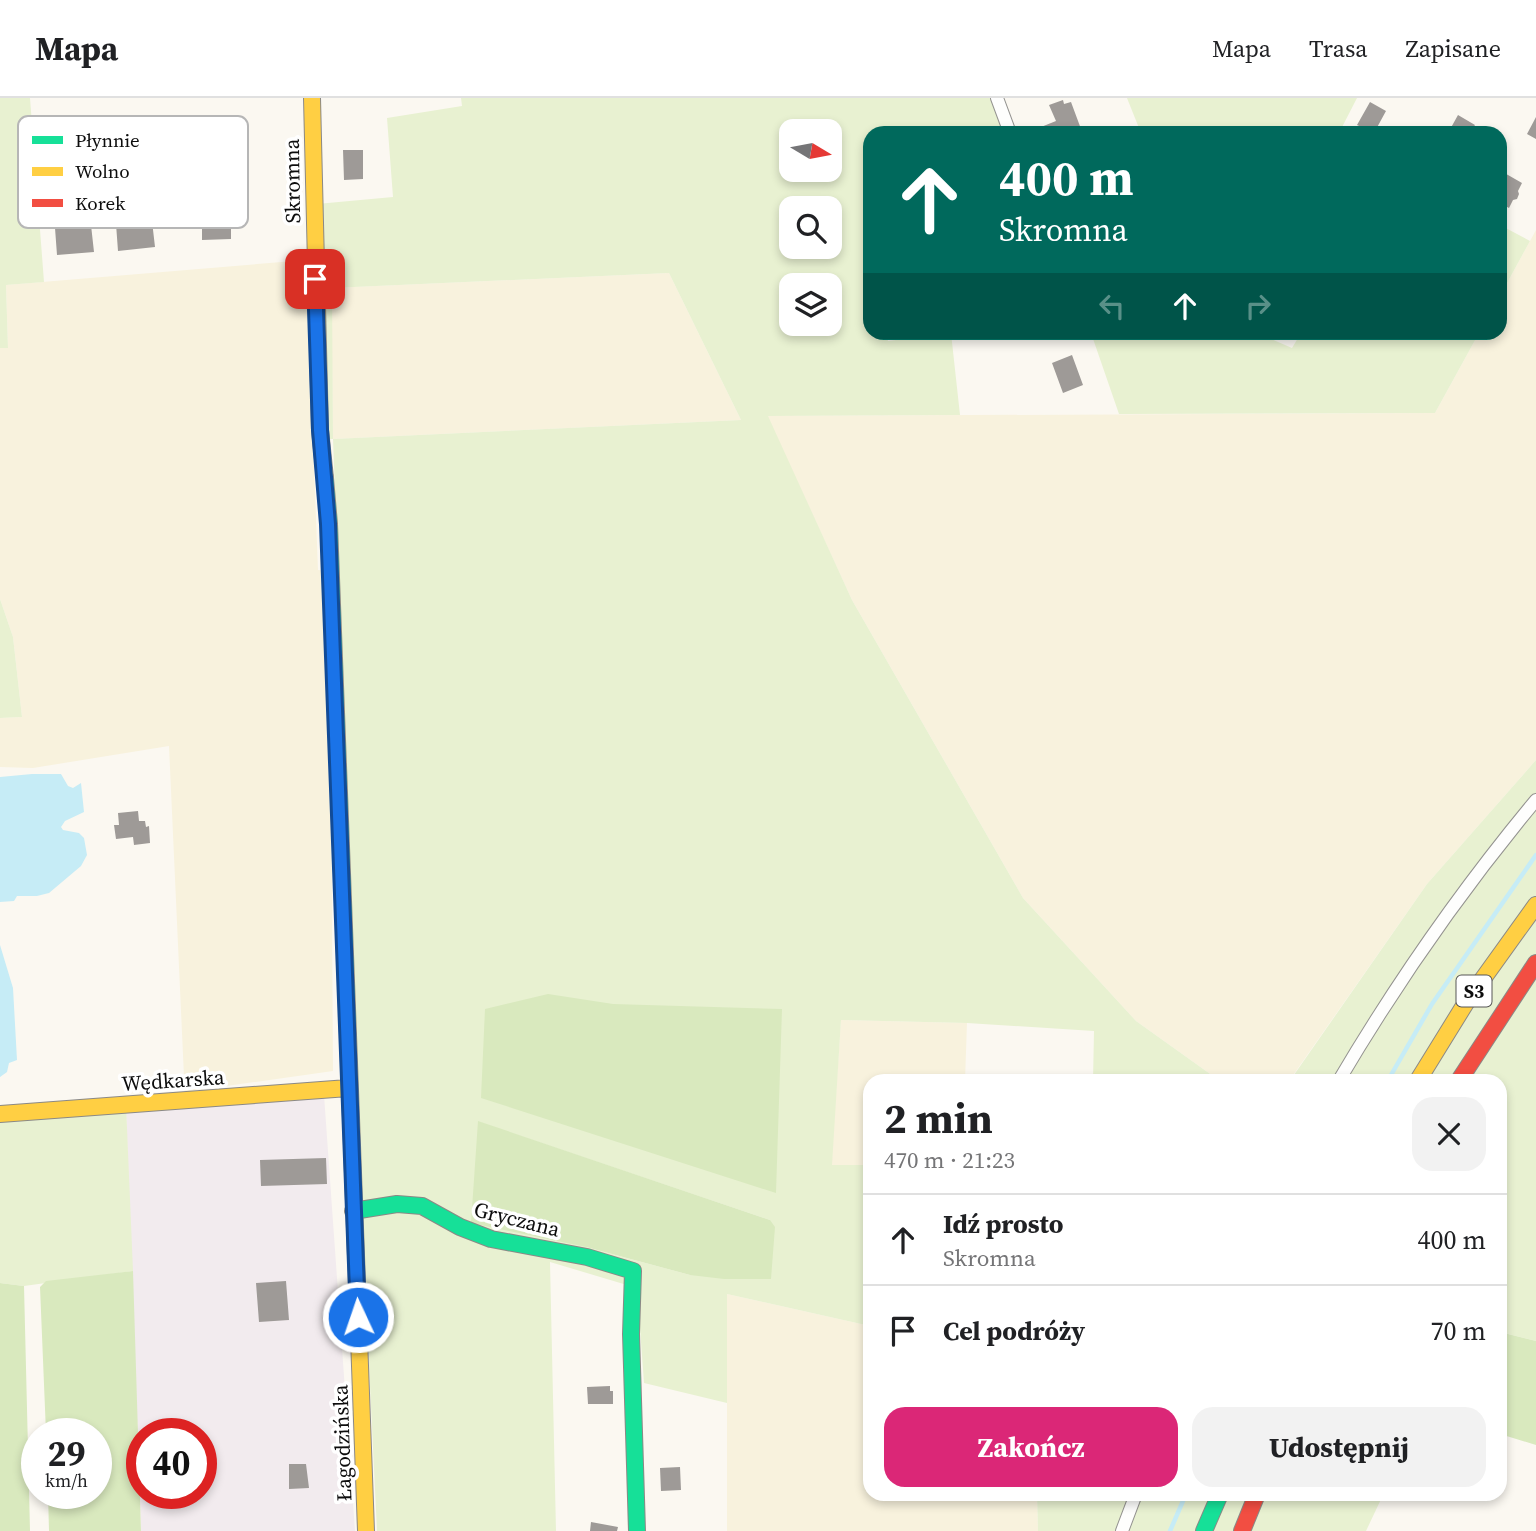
<!DOCTYPE html>
<html lang="pl">
<meta charset="utf-8">
<style>
:root{--surface:#fff;--page:#f2f2f2;--text:#202124;--muted:#757577;--line:#e0e0e0;--accent:#db2777}
body{margin:0;font-family:"Source Serif 4",serif;background:var(--page);color:var(--text);height:100vh;display:flex;flex-direction:column;font-size:26px;white-space:nowrap}
*{box-sizing:border-box;margin:0}
p{font-size:23px;color:var(--muted)}
.icon{flex:none;width:38px;height:38px;fill:none;stroke:currentColor;stroke-width:2;stroke-linecap:round;stroke-linejoin:round}
.map{position:relative;flex:1;overflow:hidden}
.side{position:absolute;left:863px;top:976px;width:644px;height:427px;display:flex;flex-direction:column;background:var(--surface);border-radius:21px;box-shadow:0 4px 10px #0003}
.side>*{flex:none}
.top-card{position:absolute;left:863px;top:28px;width:644px;height:214px;border-radius:21px;box-shadow:0 4px 10px #0003;background:#00695c;color:#fff;overflow:hidden}
.needle{width:46px;rotate:100deg}
.tools{position:absolute;left:779px;top:21px;display:grid;gap:14px}
.tools a{display:grid;place-items:center;width:63px;height:63px;border-radius:14px;background:var(--surface);box-shadow:0 4px 10px #0003;font-size:35px}
.speed{position:absolute;left:21px;top:1320px;display:flex;gap:14px;font-size:35px;font-weight:700;text-align:center}
.speed>*{display:grid;place-content:center;width:91px;height:91px;border-radius:50%;background:var(--surface);box-shadow:0 4px 10px #0003;line-height:1}
.speed small{font-size:18px;font-weight:400}
.speed .limit{border:10px solid #d22;background:#fff;color:#111}
.pin{position:absolute;display:grid;place-items:center;width:60px;height:60px;color:#fff;margin:-30px;border-radius:14px;box-shadow:0 4px 10px #0006}
.me{position:absolute;width:77px;margin:-38px;rotate:357deg;stroke-linejoin:round;filter:drop-shadow(0 0 5px #0008)}
.turn{display:flex;align-items:center;gap:24px;height:147px;padding:0 21px;font-size:32px}
.turn .icon{width:91px;height:91px;stroke-width:2.5}
.turn b{display:block;font-size:49px;line-height:60px}
.lanes{display:flex;align-items:center;height:66px;padding:0 21px;background:#0003;justify-content:center;gap:35px;direction:ltr}
.lanes .off{opacity:.35}
.round{display:grid;place-items:center;flex:none;width:74px;height:74px;border-radius:21px;background:var(--page)}
.head{display:flex;align-items:center;justify-content:space-between;height:119px;padding:0 21px}
h1{font-size:42px;font-weight:700;line-height:52px}
.button{display:flex;gap:14px;margin-top:auto;padding:14px 21px}
.button a{flex:1;height:80px;border-radius:21px;background:var(--accent);color:#fff;font-size:28px;font-weight:700;line-height:80px;text-align:center}
.button a+a{background:var(--page);color:var(--text)}
ul{padding:0;list-style:none}
li{display:flex;align-items:center;gap:21px;height:91px;padding:0 21px;border-top:2px solid var(--line)}
li div{flex:1}
li b{display:block;font-size:26px}
li em{font-style:normal}
header{display:flex;align-items:center;gap:42px;box-sizing:border-box;height:98px;padding:0 35px;background:var(--surface);border-bottom:2px solid var(--line)}
header strong{font-size:33px}
nav{display:flex;gap:38px;margin-inline-start:auto;font-size:24px}
.map>svg:first-child{display:block}
.industrial{fill:#f2ebee;fill-rule:evenodd}
.farmland{fill:#f8f2dd}
.green{fill:#e8f1d1;fill-rule:evenodd}
.forest{fill:#d9e9be}
.water{fill:#c6ecf6}
.lines{fill:none;stroke-linecap:round;stroke-linejoin:round}
.stream{stroke:#c6ecf6;stroke-width:4.5}
.building{fill:#9e9a97}
.street-casing{stroke:#949390;stroke-width:14}
.fast-casing{stroke:#8b8986;stroke-width:18}
.slow-casing{stroke:#8b8986;stroke-width:18}
.jam-casing{stroke:#8b8986;stroke-width:18}
.street{stroke:#fefefd;stroke-width:12}
.fast{stroke:#16e098;stroke-width:16}
.slow{stroke:#ffcf43;stroke-width:16}
.jam{stroke:#f24e42;stroke-width:16}
.route-casing{stroke:#114b97;stroke-width:18}
.route{stroke:#1a73e8;stroke-width:12}
.labels{text-anchor:middle;dominant-baseline:central;stroke-width:7;stroke-linejoin:round;paint-order:stroke}
.shield{fill:#fff;stroke:#565656;stroke-width:2}
.shield-label{font-size:19px;font-weight:bold;fill:#0d0d0d}
.street-label{font-size:21px;fill:#0d0d0d;stroke:#fff}
.key{fill:#fff;stroke:#b6b6b6;stroke-width:2}
.key-label{font-size:19px;fill:#0d0d0d}
</style>
<header>
<strong>Mapa</strong>
<nav><a>Mapa</a><a>Trasa</a><a>Zapisane</a></nav>
</header>
<div class="map">
<svg width="1536" height="1433" viewBox="0 0 1536 1433">
<rect width="100%" height="100%" fill="#fbf8f1"/>
<!-- industrial -->
<path class="industrial" d="M 324,997 L 355,1433 L 141,1433 L 126,1013 ZM 142,1335 L 201,1335 L 201,1395 L 142,1395 Z"/>
<!-- farmland -->
<path class="farmland" d="M 1536,132 L 1536,662 L 1427,786 L 1289,983 L 1220,983 L 1136,923 L 1023,800 L 852,502 L 767,318 L 1435,315 L 1479,235 L 1500,234 L 1500,198 Z
M 306,162 L 318,472 L 330,473 L 333,973 L 191,993 L 185,1001 L 169,648 L 33,670 L 0,669 L 0,620 L 22,619 L 13,539 L 0,501 L 0,250 L 8,249 L 6,187 Z
M 669,175 L 741,322 L 333,341 L 331,190 Z
M 841,922 L 967,925 L 965,983 L 870,984 L 870,1067 L 831,1068 Z
M 727,1196 L 870,1228 L 870,1396 L 1037,1397 L 1038,1433 L 727,1433 Z"/>
<!-- green -->
<path class="green" d="M 0,0 L 30,0 L 44,184 L 6,187 L 8,250 L 0,250 Z
M 461,0 L 991,0 L 1003,35 L 870,35 L 870,234 L 886,235 L 888,243 L 951,235 L 960,317 L 768,318 L 852,502 L 1023,800 L 1136,923 L 1220,983 L 1093,983 L 1094,933 L 967,925 L 841,922 L 832,1067 L 870,1067 L 870,1228 L 727,1196 L 727,1305 L 644,1285 L 637,1190 L 550,1164 L 556,1433 L 377,1433 L 361,1102 L 333,341 L 312,342 L 306,107 L 393,99 L 387,20 L 462,8 ZM 791,33 L 830,33 L 830,72 L 791,72 ZM 791,110 L 830,110 L 830,149 L 791,149 ZM 669,175 L 741,322 L 333,341 L 332,190 ZM 791,187 L 830,187 L 830,226 L 791,226 ZM 479,1024 L 770,1122 L 690,1177 L 586,1149 Z
M 1127,0 L 1357,0 L 1339,35 L 1141,35 Z
M 1500,127 L 1530,143 L 1500,198 Z
M 1091,235 L 1257,235 L 1292,250 L 1301,235 L 1479,235 L 1435,315 L 1119,316 Z
M 0,501 L 13,539 L 22,619 L 0,620 Z
M 1536,662 L 1536,1243 L 1500,1234 L 1500,984 L 1289,984 L 1427,786 Z
M 126,1006 L 133,1173 L 24,1188 L 0,1185 L 0,1017 Z
M 1037,1397 L 1383,1397 L 1366,1433 L 1038,1433 Z"/>
<!-- forest -->
<path class="forest" d="M 548,896 L 613,906 L 782,911 L 776,1095 L 481,1000 L 485,911 Z
M 478,1023 L 770,1122 L 775,1129 L 771,1181 L 724,1181 L 690,1177 L 586,1149 L 471,1125 Z
M 133,1173 L 141,1433 L 49,1433 L 48,1395 L 96,1395 L 96,1335 L 46,1335 L 40,1189 L 46,1183 Z
M 0,1185 L 24,1188 L 30,1433 L 0,1433 Z
M 1500,1234 L 1536,1243 L 1536,1347 L 1500,1336 Z"/>
<!-- water -->
<path class="water" d="M 32,676 L 61,676 L 68,688 L 73,690 L 81,685 L 84,714 L 65,723 L 61,729 L 63,732 L 79,735 L 84,740 L 87,757 L 81,768 L 49,795 L 37,798 L 17,798 L 14,803 L 0,804 L 0,679 Z
M 0,847 L 13,890 L 17,962 L 9,965 L 7,974 L 0,979 Z"/>
<g class="lines">
<!-- stream -->
<path class="stream" d="M 1387,984 L 1432,906 L 1536,757
M 1170,1433 L 1186,1396"/>
</g>
<!-- building -->
<path class="building" d="M 1063,2 L 1064,6 L 1071,4 L 1081,31 L 1069,35 L 1044,35 L 1041,29 L 1056,23 L 1049,7 Z
M 1370,4 L 1386,13 L 1374,35 L 1357,27 Z
M 1458,17 L 1475,27 L 1470,35 L 1448,35 Z
M 1536,19 L 1536,41 L 1527,36 Z
M 343,52 L 363,52 L 363,81 L 344,82 Z
M 1501,73 L 1522,85 L 1518,93 L 1519,96 L 1517,101 L 1513,102 L 1509,110 L 1500,105 Z
M 212,105 L 231,105 L 231,141 L 202,142 L 202,116 L 212,116 Z
M 152,123 L 155,149 L 118,153 L 116,126 Z
M 91,127 L 94,154 L 57,157 L 55,130 Z
M 1072,257 L 1083,287 L 1063,295 L 1052,265 Z
M 138,713 L 139,723 L 145,723 L 146,729 L 149,728 L 150,745 L 134,747 L 133,739 L 116,741 L 114,727 L 119,727 L 118,715 Z
M 326,1060 L 327,1086 L 261,1088 L 260,1062 Z
M 286,1183 L 289,1222 L 259,1224 L 256,1185 Z
M 610,1288 L 610,1293 L 613,1293 L 613,1306 L 588,1306 L 587,1289 Z
M 289,1366 L 306,1366 L 309,1390 L 289,1391 Z
M 680,1369 L 681,1392 L 661,1393 L 660,1370 Z
M 591,1424 L 618,1429 L 617,1433 L 590,1433 Z"/>
<g class="lines">
<defs>
<path id="street" d="M 997,0 L 1010,35
M 1338,984 C 1397,884 1462,791 1536,702
M 1122,1433 L 1136,1396"/>
<path id="fast" d="M 325,380 L 329,426 L 348,937
M 353,1113 L 397,1106 L 422,1108 L 460,1129 L 491,1141 L 587,1159 L 633,1173 L 631,1236 L 637,1433
M 1204,1433 L 1220,1396"/>
<path id="slow" d="M 312,0 L 320,332 L 325,380
M 348,937 L 366,1433
M 1417,984 L 1467,903 L 1536,807
M 0,1016 L 348,990"/>
<path id="jam" d="M 1458,984 L 1536,865
M 1242,1433 L 1257,1396"/>
</defs>
<!-- street casing -->
<use href="#street" class="street-casing"/>
<!-- fast casing -->
<use href="#fast" class="fast-casing"/>
<!-- slow casing -->
<use href="#slow" class="slow-casing"/>
<!-- jam casing -->
<use href="#jam" class="jam-casing"/>
<!-- street -->
<use href="#street" class="street"/>
<!-- fast -->
<use href="#fast" class="fast"/>
<!-- slow -->
<use href="#slow" class="slow"/>
<!-- jam -->
<use href="#jam" class="jam"/>
</g>
<g class="lines">
<defs>
<path id="route" d="M 315,181 L 320,332 L 328,426 L 358,1219"/>
</defs>
<!-- route casing -->
<use href="#route" class="route-casing"/>
<!-- route -->
<use href="#route" class="route"/>
</g>
<g class="labels">
<!-- shield labels -->
<rect class="shield" x="1456.5" y="877.5" width="35" height="31" rx="5"/>
<g class="shield-label">
<text x="1474" y="893">S3</text>
</g>
<!-- street labels -->
<g class="street-label">
<text transform="translate(292 83) rotate(-91)">Skromna</text>
<text transform="translate(173 982) rotate(-4)">Wędkarska</text>
<text transform="translate(517 1121) rotate(14)">Gryczana</text>
<text transform="translate(342 1345) rotate(-92)">Łagodzińska</text>
</g>
</g>
<!-- legend -->
<rect x="18" y="18" width="230" height="112" rx="10" class="key"/>
<rect x="32" y="38" width="31" height="8" fill="#16e098"/>
<rect x="32" y="69" width="31" height="9" fill="#ffcf43"/>
<rect x="32" y="101" width="31" height="8" fill="#f24e42"/>
<g class="key-label">
<text x="75" y="49">Płynnie</text>
<text x="75" y="80">Wolno</text>
<text x="75" y="112">Korek</text>
</g>
</svg>
<div class="tools">
<a><svg class="needle" viewBox="-14 -14 28 28"><path d="M0-13l5 13h-10z" fill="#e53935"/><path d="M0 13l5-13h-10z" fill="#757577"/></svg></a>
<a><svg class="icon" aria-label="search" viewBox="0 0 24 24"><circle cx="10" cy="10" r="6"/><path d="M15 15l6 6"/></svg></a>
<a><svg class="icon" aria-label="layers" viewBox="0 0 24 24"><path d="M12 4l9 5-9 5-9-5zM3 14l9 5 9-5"/></svg></a>
</div>
<div class="speed"><div>29<small>km/h</small></div><div class="limit">40</div></div>
<div class="pin" style="left:315px;top:181px;background:#d93025"><svg class="icon" aria-label="arrive" viewBox="0 0 24 24"><path d="M6 21V4h12l-3 4 3 4H6"/></svg></div>
<svg class="me" style="left:358px;top:1219px" viewBox="-20 -20 40 40"><circle r="17" fill="#1a73e8" stroke="#fff" stroke-width="3"/><path d="M0-11L8 9 0 5-8 9z" fill="#fff"/></svg>
<div class="top-card">
<div class="turn"><svg class="icon" aria-label="ahead" viewBox="0 0 24 24"><path d="M12 20V5M6 11l6-6 6 6"/></svg><div><b>400 m</b>Skromna</div></div>
<div class="lanes"><svg class="icon off" aria-label="left" viewBox="0 0 24 24"><path d="M17 20v-9H6M10 6l-5 5 5 5"/></svg><svg class="icon" aria-label="ahead" viewBox="0 0 24 24"><path d="M12 20V5M6 11l6-6 6 6"/></svg><svg class="icon off" aria-label="right" viewBox="0 0 24 24"><path d="M7 20v-9h11M14 6l5 5-5 5"/></svg></div>
</div>
<section class="side">
<div class="head"><div><h1>2 min</h1><p>470 m · 21:23</p></div><a class="round"><svg class="icon" aria-label="close" viewBox="0 0 24 24"><path d="M6 6l12 12M18 6L6 18"/></svg></a></div>
<ul>
<li><svg class="icon" aria-label="ahead" viewBox="0 0 24 24"><path d="M12 20V5M6 11l6-6 6 6"/></svg><div><b>Idź prosto</b><p>Skromna</p></div><em>400 m</em></li>
<li><svg class="icon" aria-label="arrive" viewBox="0 0 24 24"><path d="M6 21V4h12l-3 4 3 4H6"/></svg><div><b>Cel podróży</b></div><em>70 m</em></li>
</ul>
<div class="button"><a>Zakończ</a><a>Udostępnij</a></div>
</section>
</div>
